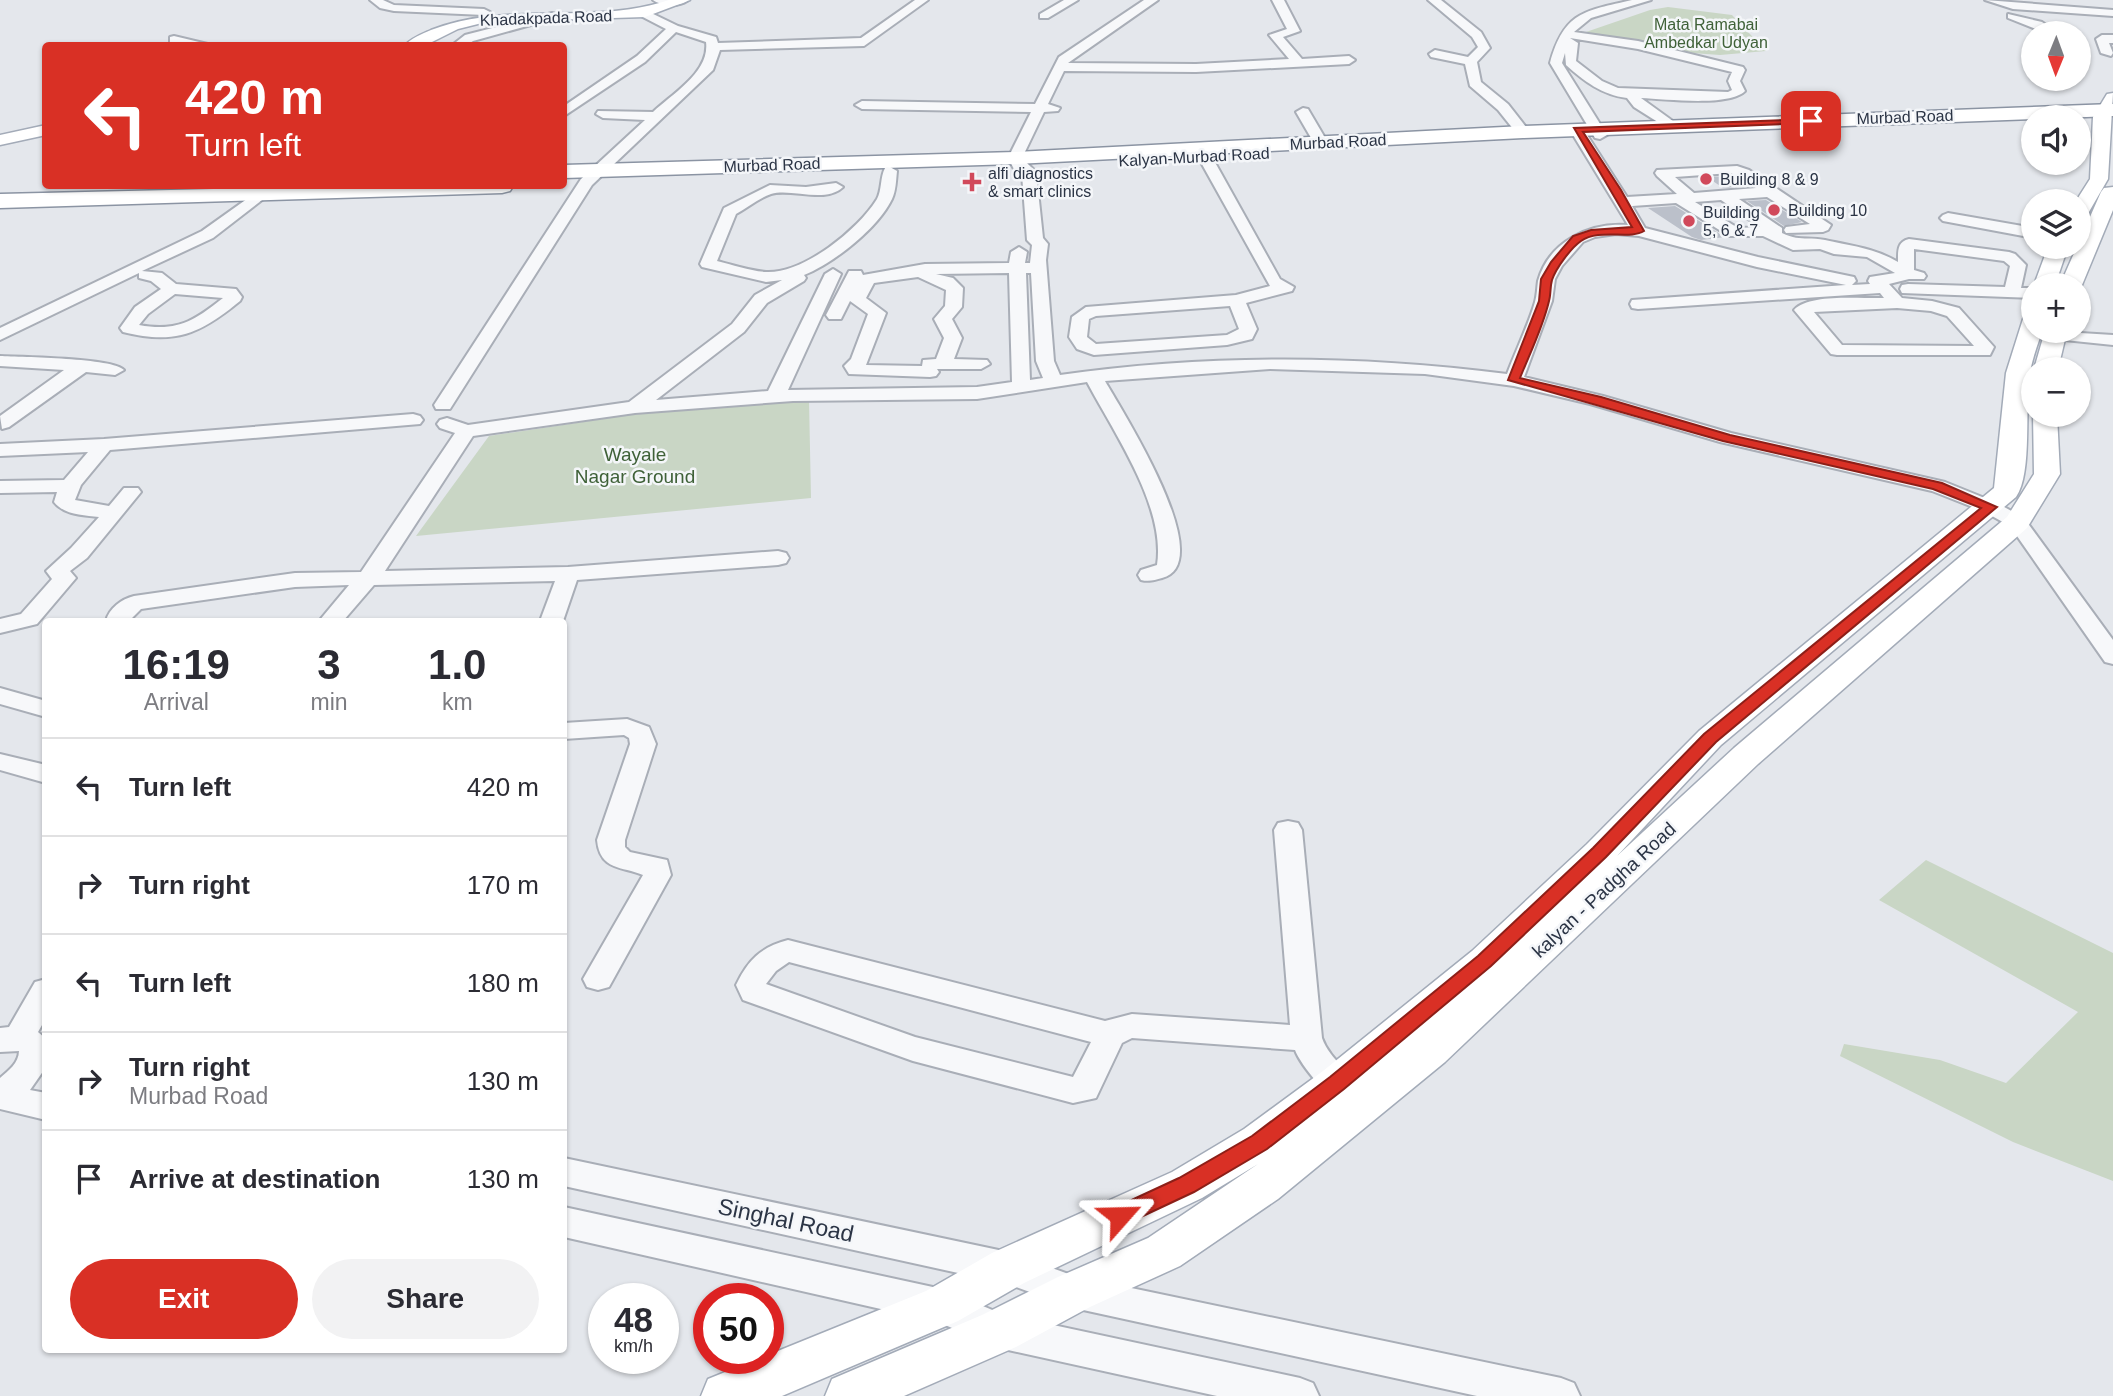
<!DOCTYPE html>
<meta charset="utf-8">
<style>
:root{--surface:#fff;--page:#f2f2f3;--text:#2b2b33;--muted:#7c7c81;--line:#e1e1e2;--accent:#d93025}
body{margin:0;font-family:Helvetica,sans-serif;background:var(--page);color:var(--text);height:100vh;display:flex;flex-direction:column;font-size:26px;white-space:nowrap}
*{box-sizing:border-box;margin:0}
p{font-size:23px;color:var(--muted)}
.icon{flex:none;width:38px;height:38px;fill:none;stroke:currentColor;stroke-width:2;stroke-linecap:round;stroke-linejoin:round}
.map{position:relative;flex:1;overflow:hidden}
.drawer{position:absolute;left:42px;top:618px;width:525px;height:735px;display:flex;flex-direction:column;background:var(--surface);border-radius:7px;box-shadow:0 2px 5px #0004}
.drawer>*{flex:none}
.banner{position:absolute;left:42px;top:42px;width:525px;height:147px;border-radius:7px;box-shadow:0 2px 5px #0004;background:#d93025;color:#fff;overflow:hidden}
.needle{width:46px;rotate:181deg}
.fabs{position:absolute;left:2021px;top:21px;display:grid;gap:14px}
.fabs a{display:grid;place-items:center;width:70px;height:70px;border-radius:50%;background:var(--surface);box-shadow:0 2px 5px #0004;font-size:35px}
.speed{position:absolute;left:588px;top:1283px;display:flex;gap:14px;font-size:35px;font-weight:700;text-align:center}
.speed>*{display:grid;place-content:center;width:91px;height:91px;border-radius:50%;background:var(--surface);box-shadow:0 2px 5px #0004;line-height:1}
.speed small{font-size:18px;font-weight:400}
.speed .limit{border:10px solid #d22;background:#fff;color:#111}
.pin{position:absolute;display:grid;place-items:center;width:60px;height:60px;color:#fff;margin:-30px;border-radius:14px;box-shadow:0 4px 10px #0006}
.me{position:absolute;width:77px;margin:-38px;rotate:65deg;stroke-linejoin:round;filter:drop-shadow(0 0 5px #0008)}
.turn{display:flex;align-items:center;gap:24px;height:147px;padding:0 28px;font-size:32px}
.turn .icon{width:91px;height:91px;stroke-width:2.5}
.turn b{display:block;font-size:49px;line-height:60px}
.eta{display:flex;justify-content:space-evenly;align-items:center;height:119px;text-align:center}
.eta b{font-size:42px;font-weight:700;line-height:49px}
.primary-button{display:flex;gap:14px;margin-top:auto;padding:14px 28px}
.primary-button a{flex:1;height:80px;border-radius:42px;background:var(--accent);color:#fff;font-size:28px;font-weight:700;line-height:80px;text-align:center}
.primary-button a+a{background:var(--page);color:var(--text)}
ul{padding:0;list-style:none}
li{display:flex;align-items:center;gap:21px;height:98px;padding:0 28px;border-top:2px solid var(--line)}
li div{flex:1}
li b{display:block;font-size:26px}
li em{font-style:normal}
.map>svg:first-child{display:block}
.green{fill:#c9d6c5}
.building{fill:#bbc0ca}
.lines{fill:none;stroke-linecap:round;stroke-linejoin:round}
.minor-casing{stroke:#a9aeb7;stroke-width:4}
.major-casing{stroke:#a3abb8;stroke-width:3}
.highway-casing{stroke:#8b94a3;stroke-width:3}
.minor{fill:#f7f8fa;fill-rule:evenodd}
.major{fill:#fff;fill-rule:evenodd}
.highway{fill:#fff;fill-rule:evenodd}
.route{fill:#d93025;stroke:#8d1f18;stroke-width:2}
.poi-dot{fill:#d1495b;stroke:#f4f6f9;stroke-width:2.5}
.labels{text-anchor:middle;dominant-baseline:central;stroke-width:5;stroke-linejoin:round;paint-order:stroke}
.far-street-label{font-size:16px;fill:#2b3445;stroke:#f4f6f9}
.far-park-label{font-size:16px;fill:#3f6138;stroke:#f4f6f9}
.far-poi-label{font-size:16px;fill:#2b3445;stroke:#f4f6f9;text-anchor:start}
.park-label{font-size:19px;fill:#3f6138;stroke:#f4f6f9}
.street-label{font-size:19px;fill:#2b3445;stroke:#f4f6f9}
.near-street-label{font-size:23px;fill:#2b3445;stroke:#f4f6f9}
</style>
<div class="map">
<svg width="2113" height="1396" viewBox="0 0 2113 1396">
<rect width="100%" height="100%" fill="#e4e7ec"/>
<!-- green -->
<path class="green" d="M 1668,7 L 1732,15 L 1766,51 L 1720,55 L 1692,53 L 1586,32 L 1650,10 Z
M 809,400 L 811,498 L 416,536 L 489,436 L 629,415 Z
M 1926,860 L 2113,953 L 2113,1181 L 2013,1142 L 1840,1056 L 1844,1044 L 1940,1060 L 2006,1083 L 2078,1012 L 1879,900 Z"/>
<!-- building -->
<path class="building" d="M 1730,176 L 1748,186 L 1723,188 L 1707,177 Z
M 1766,200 L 1802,222 L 1784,226 L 1747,201 Z
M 1675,206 L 1725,237 L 1701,240 L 1692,237 L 1648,208 Z"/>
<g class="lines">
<defs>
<path id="minor" d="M 370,0 L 383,0 L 394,5 L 484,9 L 490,12 L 484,15 L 394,11 L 380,8 Z
M 653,0 L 686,0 L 687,1 C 679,7 661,6 653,0 Z
M 915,0 L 928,0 L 864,46 L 720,50 L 713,70 L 592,185 L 450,409 L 436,409 L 434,405 L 581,179 L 645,120 L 603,118 L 596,114 L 598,111 L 653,112 C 673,93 710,72 706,42 L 676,32 L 645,62 L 564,116 L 564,106 L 637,56 L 666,29 L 639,15 L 639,11 L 647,11 L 678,26 L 716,37 L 718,43 L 861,38 Z
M 1064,0 L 1078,0 L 1048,18 L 1040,18 L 1040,14 Z
M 1144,0 L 1158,0 L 1068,63 L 1196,64 L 1289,59 L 1269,35 L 1287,29 L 1272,0 L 1284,0 L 1300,31 L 1283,37 L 1302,59 L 1349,56 L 1355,60 L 1349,64 L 1196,72 L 1064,71 L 1048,104 L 1060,108 L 1058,111 L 1044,112 L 1022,158 L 1036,172 L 1043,238 L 1048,244 L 1046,260 L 1054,361 L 1060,375 C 1208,354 1359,355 1507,374 C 1516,350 1528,326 1535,302 C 1537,295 1537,288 1538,281 C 1549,241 1590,222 1628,225 L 1570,130 L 1572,127 L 1582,127 L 1627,197 L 1677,194 L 1657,176 L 1655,173 L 1657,170 L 1737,166 L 1749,170 L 1831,225 L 1828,230 L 1823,232 L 1786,233 L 1784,230 L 1786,227 L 1810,224 L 1767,197 L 1739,199 L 1782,228 L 1782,233 C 1800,242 1808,236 1825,240 C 1852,246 1874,248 1898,262 C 1898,251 1897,242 1909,239 L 2009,252 L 2015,254 L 2026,265 L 2021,288 L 2034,288 L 2034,298 L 1902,293 L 1900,289 L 1902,285 L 1908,284 L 2005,287 L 2010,266 L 2004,261 L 1914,249 L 1914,270 L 1924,273 L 1926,276 L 1924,279 L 1909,279 L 1889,284 L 1902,298 L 1932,301 L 1959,308 L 1994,347 L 1990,355 L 1837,355 L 1831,354 L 1794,310 C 1809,293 1862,299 1884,298 L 1880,293 L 1638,309 L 1632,308 L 1630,304 L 1632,300 L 1846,285 L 1757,267 L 1639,236 L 1616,234 L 1595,237 L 1583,242 L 1562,266 L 1555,279 L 1552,301 L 1524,377 L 1603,396 L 1731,433 L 1945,482 L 1997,503 L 2024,518 L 2113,640 L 2113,664 L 2105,662 L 2010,526 L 1983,511 L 1932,491 L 1720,442 L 1590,404 L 1514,386 L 1425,374 L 1270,369 L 1105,381 C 1121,409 1220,563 1162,578 C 1155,580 1149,582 1141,580 L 1138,575 L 1141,570 L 1157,565 C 1166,507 1114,433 1087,382 L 977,399 L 793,401 L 635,413 L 473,436 L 385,571 L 568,567 L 778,551 L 786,553 L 789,558 L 786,563 L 778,565 L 577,580 L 563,621 L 540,621 L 555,581 L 374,585 L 343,621 L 319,621 L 349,585 L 295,587 L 141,609 L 129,621 L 106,621 C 109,608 122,599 134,596 L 295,573 L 361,572 L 455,433 L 440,428 L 437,424 L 440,420 L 447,418 L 468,425 L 629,402 L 732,324 L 755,295 L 782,280 L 766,282 L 702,267 L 700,264 L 724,208 L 770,185 L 806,187 L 836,183 L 843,187 C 825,204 792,188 771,194 C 759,198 747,208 736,214 L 717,261 C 733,265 750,271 766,272 C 803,274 858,230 877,199 C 882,190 880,178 885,168 L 890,167 L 897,171 C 896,180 896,191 892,199 C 878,228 834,263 804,275 L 806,278 L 804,281 L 767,303 L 744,332 L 656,400 L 768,391 L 825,274 L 833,269 L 841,274 L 788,390 L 977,387 L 1012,382 L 1009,273 L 936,274 L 953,278 L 963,288 L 962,307 L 952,319 L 962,338 L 954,359 L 987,360 L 990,364 L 981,369 L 937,369 L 939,372 L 936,376 L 930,377 L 849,374 L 844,366 L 851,359 L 868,314 L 850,301 L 841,319 L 829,319 L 826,315 L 849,271 L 861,271 L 863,275 L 925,264 L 1009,263 L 1011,252 L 1019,247 L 1027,252 L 1025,263 L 1030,263 L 1032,245 L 1027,240 L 1022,174 L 1014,169 L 1008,158 L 1031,112 L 862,109 L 855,105 L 862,101 L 1035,104 L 1059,57 ZM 1731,173 L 1756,188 L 1694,193 L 1675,177 ZM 1721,200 L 1760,227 L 1738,228 L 1695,202 ZM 1676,203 L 1729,236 L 1763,236 L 1793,250 L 1820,249 L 1834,254 L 1867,257 L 1895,273 L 1870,277 L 1868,281 L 1870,284 L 1852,285 L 1856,281 L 1854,277 L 1758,257 L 1645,228 L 1632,206 ZM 1026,273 L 1031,273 L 1036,361 L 1043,378 L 1030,380 ZM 918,277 L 946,290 L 945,306 L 934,319 L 944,338 L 936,359 L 923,360 L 922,366 L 866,365 L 886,313 L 866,298 L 874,283 ZM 1897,308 L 1931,311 L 1947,316 L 1974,346 L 1842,345 L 1814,312 Z
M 1428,0 L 1441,0 L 1481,32 L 1490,48 L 1477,62 L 1481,82 L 1508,104 L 1530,132 L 1528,135 L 1518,135 L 1498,110 L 1470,86 L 1465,64 L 1431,57 L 1429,54 L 1435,50 L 1468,57 L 1478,47 L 1472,37 Z
M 1632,0 L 1651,0 L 1591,18 L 1574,32 L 1638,41 L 1743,67 L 1745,70 L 1740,81 L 1745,91 C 1729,107 1666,99 1641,98 L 1677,124 L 1677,130 L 1672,131 L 1634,107 L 1627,98 C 1602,95 1584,81 1566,65 L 1565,53 L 1562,63 L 1607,135 L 1600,139 L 1595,138 L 1550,63 C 1564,12 1584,11 1632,0 ZM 1570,38 L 1638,49 L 1732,72 L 1728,81 L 1732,90 L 1728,92 L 1618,88 L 1602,81 L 1576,61 L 1578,43 Z
M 1985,0 L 2113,10 L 2113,16 L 2013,9 Z
M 552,13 L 556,14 L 556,18 L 473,41 L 466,46 L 451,46 L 465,35 Z
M 2008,14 L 2042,22 L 2053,30 L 2046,33 L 2008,18 Z
M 2102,35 L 2113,35 L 2113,43 L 2109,43 L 2113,53 L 2111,56 L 2101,53 L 2096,39 Z
M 174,36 L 216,46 L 170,43 L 170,37 Z
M 1303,108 L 1308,109 L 1328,143 L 1326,146 L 1316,146 L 1314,143 L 1296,112 Z
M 1205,153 L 1212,157 L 1280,279 L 1294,287 L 1292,291 L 1246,303 L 1257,329 L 1252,339 L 1227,345 L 1094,355 L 1077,349 L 1069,337 L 1072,317 L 1086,307 L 1236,295 L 1270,286 L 1198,157 ZM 1230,306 L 1239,329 L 1227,335 L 1096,344 L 1087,337 L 1089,319 L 1096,316 Z
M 265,186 L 280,186 L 213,238 L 142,271 L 162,273 L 176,284 L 236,289 L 242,297 L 240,301 C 200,334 175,345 123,332 L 120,328 L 135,307 L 161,289 L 151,281 L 139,278 L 139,273 L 0,340 L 0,328 L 202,231 ZM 175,294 L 223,298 C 194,321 177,332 139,325 L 148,314 Z
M 1948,213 L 2034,228 L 2034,238 L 1943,221 L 1940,218 L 1943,215 Z
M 2048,331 L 2113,335 L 2113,345 L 2055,339 L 2049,338 L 2046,334 Z
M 0,356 C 21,357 114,358 124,370 L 115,375 L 86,372 L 9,427 L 2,429 L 0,416 L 64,370 L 0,366 Z
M 413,414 L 420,416 L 423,420 L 420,424 L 110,450 L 81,485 L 75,500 L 109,506 L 124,488 L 138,488 L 141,492 L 87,558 L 70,571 L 76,578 L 37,624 L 0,633 L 0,619 L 21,614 L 52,579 L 46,571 L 71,548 L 99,517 C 83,515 64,515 54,502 L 57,492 L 0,493 L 0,481 L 64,480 L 88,452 L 0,456 L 0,444 L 104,439 Z
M 0,688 L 46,701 L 46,717 L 0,704 Z
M 627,719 L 649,727 L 656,744 L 625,840 L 625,847 L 630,852 L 667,860 L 671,875 L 609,987 L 598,990 L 587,987 L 583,979 L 643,875 C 622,866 600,871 597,840 L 630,744 L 629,738 L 624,735 L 564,739 L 564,723 Z
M 0,754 L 46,765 L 46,783 L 0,770 Z
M 1288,821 L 1298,823 L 1302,830 L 1322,1038 C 1330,1061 1353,1072 1364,1093 L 1359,1102 C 1356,1104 1352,1106 1348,1106 C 1333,1106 1300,1064 1295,1050 L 1132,1038 L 1122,1043 L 1096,1098 L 1073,1103 L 913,1061 L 743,1000 L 736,985 C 748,960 761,947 788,940 L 1105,1021 L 1132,1014 L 1290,1025 L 1274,830 L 1278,823 ZM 789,962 L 1091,1042 L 1073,1077 L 915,1037 L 766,984 L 776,971 Z
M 46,979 L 46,1018 L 38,1032 L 46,1039 L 46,1067 L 30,1090 L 46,1093 L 46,1120 L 0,1109 L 0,1078 C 8,1071 19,1063 19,1051 L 0,1052 L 0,1028 L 9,1027 L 35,982 Z
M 564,1158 L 1008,1252 L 1074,1276 L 1561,1378 L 1574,1383 L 1580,1396 L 1477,1396 L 1074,1308 L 1008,1284 L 564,1186 Z
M 564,1207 L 942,1289 L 1002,1314 L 1300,1378 L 1313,1383 L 1319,1396 L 1217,1396 L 999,1348 L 938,1322 L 564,1237 Z"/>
<path id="major" d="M 669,0 L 690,0 L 645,17 L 486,22 L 458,29 L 424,46 L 404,46 C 411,38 422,34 431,30 C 507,0 592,26 669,0 Z
M 2113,93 L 2108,179 L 2086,217 L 2079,219 L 2079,201 L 2076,201 L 2090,179 L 2093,117 L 2107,94 Z
M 46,125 L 46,135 L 0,145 L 0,135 Z
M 2113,187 L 2113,210 L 2082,285 L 2079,289 L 2079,285 L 2060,285 L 2101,192 L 2104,188 Z
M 2048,247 L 2068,247 L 2055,285 L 2034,285 Z
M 2034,312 L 2034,331 L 2042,331 C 2038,344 2032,359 2030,373 C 2024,404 2033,473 2016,497 L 1721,745 L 1617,856 L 1734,748 L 2007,517 L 2034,474 L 2033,415 L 2057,415 L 2060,474 L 2027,528 L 1758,764 L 1445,1062 L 1278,1199 L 1180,1266 L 1090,1307 L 1016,1347 L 904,1396 L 825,1396 L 832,1379 L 982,1315 L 1058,1277 L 1148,1238 L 1258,1164 L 1202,1198 L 1024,1283 L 958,1321 L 782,1396 L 701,1396 L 708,1379 L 760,1358 L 768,1358 L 768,1355 L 926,1291 L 992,1253 L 1172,1172 L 1244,1129 L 1323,1071 L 1472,951 L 1587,844 L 1699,731 L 1994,488 L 2006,373 L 2023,319 L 2026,314 Z
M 2045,331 L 2067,331 L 2058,369 L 2034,369 Z"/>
<path id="highway" d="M 2113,104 L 2113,116 L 1523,138 L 1015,164 L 564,178 L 564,165 L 1015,152 L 1523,126 Z
M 336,186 L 513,186 L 510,191 L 502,193 L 0,208 L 0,194 Z"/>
</defs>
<!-- minor casing -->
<use href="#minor" class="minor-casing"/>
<!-- major casing -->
<use href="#major" class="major-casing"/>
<!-- highway casing -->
<use href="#highway" class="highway-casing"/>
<!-- minor -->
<use href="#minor" class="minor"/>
<!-- major -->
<use href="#major" class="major"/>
<!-- highway -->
<use href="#highway" class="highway"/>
</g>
<!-- route -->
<path class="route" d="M 1814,119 L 1814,123 L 1811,123 L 1583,132 L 1621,190 L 1644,231 C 1630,240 1599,228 1581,241 C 1571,248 1556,268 1552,280 C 1550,287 1551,294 1549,301 C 1543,327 1530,353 1520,378 L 1601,397 L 1730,435 L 1942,483 L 1997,507 L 1716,742 L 1606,857 L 1491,966 L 1344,1089 L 1267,1149 L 1194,1192 L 1128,1223 L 1120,1226 L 1112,1223 L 1108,1216 L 1112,1209 L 1179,1178 L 1252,1136 L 1330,1077 L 1478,956 L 1593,848 L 1704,734 L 1981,508 L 1933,489 L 1723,441 L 1508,380 L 1539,301 L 1541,279 L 1551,262 L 1573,236 L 1591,230 L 1632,227 L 1574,128 Z"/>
<!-- markers -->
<g class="poi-dot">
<circle cx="1706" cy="179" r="7"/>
<path d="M968.5 171.5h7v7h7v7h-7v7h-7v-7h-7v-7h7z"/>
<circle cx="1774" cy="210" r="7"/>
<circle cx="1689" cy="221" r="7"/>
</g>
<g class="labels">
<!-- far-street labels -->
<g class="far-street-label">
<text transform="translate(546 18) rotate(-2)">Khadakpada Road</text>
<text transform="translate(1905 117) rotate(-2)">Murbad Road</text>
<text transform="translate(1338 142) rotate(-3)">Murbad Road</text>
<text transform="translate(1194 157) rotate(-3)">Kalyan-Murbad Road</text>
<text transform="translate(772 165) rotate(-2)">Murbad Road</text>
</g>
<!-- far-park labels -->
<g class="far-park-label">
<text x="1706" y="24">Mata Ramabai<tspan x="1706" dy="18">Ambedkar Udyan</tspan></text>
</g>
<!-- far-poi labels -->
<g class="far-poi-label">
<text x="988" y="173">alfi diagnostics<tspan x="988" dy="18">&amp; smart clinics</tspan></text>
<text x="1720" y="179">Building 8 &amp; 9</text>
<text x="1788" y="210">Building 10</text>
<text x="1703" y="212">Building<tspan x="1703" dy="18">5, 6 &amp; 7</tspan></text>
</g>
<!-- park labels -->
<g class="park-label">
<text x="635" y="454">Wayale<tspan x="635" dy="22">Nagar Ground</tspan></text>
</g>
<!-- street labels -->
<g class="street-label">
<text transform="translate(1604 890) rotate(-43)">kalyan - Padgha Road</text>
</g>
<!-- near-street labels -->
<g class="near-street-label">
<text transform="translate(786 1220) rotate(12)">Singhal Road</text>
</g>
</g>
</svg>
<div class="fabs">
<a><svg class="needle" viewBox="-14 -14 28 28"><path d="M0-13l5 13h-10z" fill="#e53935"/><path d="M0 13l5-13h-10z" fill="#7c7c81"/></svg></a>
<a><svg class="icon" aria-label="sound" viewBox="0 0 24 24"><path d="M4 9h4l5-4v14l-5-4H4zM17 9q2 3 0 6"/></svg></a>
<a><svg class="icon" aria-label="layers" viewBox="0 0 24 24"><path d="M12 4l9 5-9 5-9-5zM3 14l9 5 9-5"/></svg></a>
<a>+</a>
<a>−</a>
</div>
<div class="speed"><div>48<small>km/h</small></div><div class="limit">50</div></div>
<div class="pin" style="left:1811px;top:121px;background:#d93025"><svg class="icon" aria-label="arrive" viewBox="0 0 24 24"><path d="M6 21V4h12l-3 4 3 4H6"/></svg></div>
<svg class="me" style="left:1120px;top:1216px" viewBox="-20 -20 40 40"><path d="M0-17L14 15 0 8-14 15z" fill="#d93025" stroke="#fff" stroke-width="4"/></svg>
<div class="banner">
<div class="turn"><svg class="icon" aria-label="left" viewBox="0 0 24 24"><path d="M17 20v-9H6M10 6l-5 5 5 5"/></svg><div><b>420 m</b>Turn left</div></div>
</div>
<section class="drawer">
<div class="eta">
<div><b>16:19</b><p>Arrival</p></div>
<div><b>3</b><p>min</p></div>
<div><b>1.0</b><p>km</p></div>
</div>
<ul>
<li><svg class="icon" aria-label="left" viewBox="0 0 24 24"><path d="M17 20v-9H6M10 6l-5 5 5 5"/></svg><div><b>Turn left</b></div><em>420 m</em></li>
<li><svg class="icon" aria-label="right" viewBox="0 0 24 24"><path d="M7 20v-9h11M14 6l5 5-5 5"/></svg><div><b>Turn right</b></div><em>170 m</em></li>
<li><svg class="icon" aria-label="left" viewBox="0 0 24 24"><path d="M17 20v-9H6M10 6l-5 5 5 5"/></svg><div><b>Turn left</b></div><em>180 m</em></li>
<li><svg class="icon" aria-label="right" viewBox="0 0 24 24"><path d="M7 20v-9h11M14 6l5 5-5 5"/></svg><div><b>Turn right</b><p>Murbad Road</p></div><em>130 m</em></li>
<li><svg class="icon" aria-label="arrive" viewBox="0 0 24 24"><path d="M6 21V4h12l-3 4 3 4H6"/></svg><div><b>Arrive at destination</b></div><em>130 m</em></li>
</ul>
<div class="primary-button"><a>Exit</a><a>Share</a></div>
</section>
</div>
